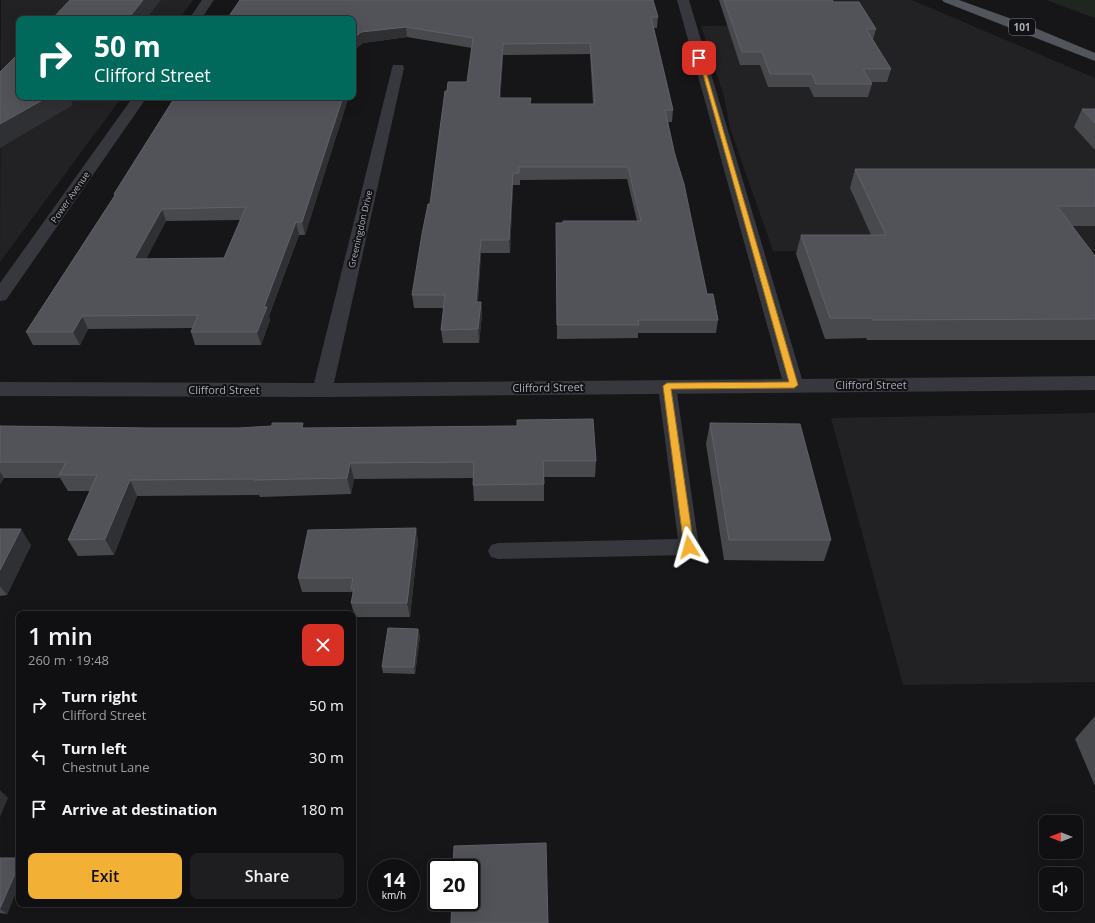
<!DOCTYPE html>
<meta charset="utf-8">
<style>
:root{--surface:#101012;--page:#1e1e20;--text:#f1f3f6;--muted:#9c9d9f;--line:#303032;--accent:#f2b134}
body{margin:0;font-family:"Open Sans",sans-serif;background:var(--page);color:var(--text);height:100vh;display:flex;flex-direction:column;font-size:15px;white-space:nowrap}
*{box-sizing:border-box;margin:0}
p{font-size:13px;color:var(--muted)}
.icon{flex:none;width:22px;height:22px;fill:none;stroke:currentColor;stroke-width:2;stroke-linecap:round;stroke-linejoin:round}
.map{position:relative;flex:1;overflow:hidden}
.sheet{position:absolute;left:16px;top:611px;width:340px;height:296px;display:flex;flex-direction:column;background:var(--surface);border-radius:8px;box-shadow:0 4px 16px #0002,0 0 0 1px var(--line)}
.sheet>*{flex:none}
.hud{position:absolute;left:16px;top:16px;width:340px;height:84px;border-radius:8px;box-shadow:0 4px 16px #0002,0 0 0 1px var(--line);background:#00695c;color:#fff;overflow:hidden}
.needle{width:26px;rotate:270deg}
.fabs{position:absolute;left:1039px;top:815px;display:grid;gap:8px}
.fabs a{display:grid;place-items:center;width:44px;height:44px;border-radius:8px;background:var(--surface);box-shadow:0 4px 16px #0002,0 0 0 1px var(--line);font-size:20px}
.speed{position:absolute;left:368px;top:859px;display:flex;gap:8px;font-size:20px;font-weight:700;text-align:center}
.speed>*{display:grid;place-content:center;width:52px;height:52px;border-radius:50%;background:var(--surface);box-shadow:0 4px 16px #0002,0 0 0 1px var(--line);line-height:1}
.speed small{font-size:10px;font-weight:400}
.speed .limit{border:2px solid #111;border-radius:6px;background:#fff;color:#111}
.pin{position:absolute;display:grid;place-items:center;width:34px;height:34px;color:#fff;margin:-17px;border-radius:8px;box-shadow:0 2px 6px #0006}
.me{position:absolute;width:44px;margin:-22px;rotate:352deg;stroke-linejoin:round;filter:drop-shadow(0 0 3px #0008)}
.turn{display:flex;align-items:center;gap:14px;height:84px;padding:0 12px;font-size:18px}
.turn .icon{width:52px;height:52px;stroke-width:2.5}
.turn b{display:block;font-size:28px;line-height:34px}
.round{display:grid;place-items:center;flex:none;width:42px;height:42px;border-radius:8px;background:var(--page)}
.overview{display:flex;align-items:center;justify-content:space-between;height:68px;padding:0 12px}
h1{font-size:24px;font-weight:600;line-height:30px}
.button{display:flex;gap:8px;margin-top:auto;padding:8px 12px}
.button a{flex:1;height:46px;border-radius:8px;background:var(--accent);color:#111;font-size:16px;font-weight:600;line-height:46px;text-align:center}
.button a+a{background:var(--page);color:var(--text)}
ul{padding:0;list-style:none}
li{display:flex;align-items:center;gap:12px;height:52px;padding:0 12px}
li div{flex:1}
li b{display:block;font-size:15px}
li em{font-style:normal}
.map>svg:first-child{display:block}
.built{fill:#222225}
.green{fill:#1e261f}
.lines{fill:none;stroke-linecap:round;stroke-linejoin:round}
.service{fill:#37383d;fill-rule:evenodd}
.minor{fill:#37383d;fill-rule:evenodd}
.primary{fill:#53555c;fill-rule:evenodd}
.wall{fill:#47494d;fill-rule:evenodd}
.shaded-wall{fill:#2f3033}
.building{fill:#525359;stroke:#5f6168;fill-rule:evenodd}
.route{fill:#f2b134;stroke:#9d7322}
.labels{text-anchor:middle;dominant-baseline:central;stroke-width:4;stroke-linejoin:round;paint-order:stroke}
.far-street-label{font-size:9px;fill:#a8adb8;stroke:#111113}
.shield{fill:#111113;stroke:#7b7e86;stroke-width:1}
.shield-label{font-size:10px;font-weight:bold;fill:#a8adb8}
.street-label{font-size:11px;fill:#a8adb8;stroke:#111113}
</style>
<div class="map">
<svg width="1095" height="923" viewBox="0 0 1095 923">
<rect width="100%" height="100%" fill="#161618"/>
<!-- built -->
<path class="built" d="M 1,0 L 193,0 L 179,19 L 19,19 L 19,97 L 122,97 L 0,262 Z
M 826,0 L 912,0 L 1095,78 L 1095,251 L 773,251 L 730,128 L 724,97 L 701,26 L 838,24 Z
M 1095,413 L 1095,682 L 903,685 L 831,418 Z"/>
<!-- green -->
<path class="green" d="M 1046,0 L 1095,0 L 1095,18 Z"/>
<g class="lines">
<!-- service -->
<path class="service" d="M 667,380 L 673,382 L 676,386 L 699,547 L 696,553 L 689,555 L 498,559 L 491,557 L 488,551 L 491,545 L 498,543 L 678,539 L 658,386 L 661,382 Z"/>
<!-- minor -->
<path class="minor" d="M 202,0 L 214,0 L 201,19 L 189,19 Z
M 677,0 L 689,0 L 802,379 L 1095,376 L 1095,390 L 322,397 L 0,396 L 0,382 L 314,383 L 392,68 L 393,65 L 403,65 L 404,68 L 334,383 L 782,379 Z
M 133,97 L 147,97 L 6,300 L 0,301 L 0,283 Z"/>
<!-- primary -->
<path class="primary" d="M 942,0 L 959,0 L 1023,23 L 1095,53 L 1095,61 L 944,2 Z"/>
</g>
<!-- wall -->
<path class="wall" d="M 719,0 L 832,0 L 834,2 L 876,29 L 873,40 L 891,69 L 887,82 L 870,82 L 872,84 L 868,97 L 814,97 L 809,87 L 768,87 L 760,65 L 740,65 Z
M 658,17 L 657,28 L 653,28 L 673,110 L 672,122 L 668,122 L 707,294 L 718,320 L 716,333 L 638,333 L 638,338 L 557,339 L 556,235 L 637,221 L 627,179 L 520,180 L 520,185 L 513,185 L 510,253 L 481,253 L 478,302 L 481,302 L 482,315 L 479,343 L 443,343 L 441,330 L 444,308 L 414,308 L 412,295 L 430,204 L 447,91 L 467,82 L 472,48 L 407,37 L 363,43 L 353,51 L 353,19 ZM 590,54 L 593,104 L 531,104 L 500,98 L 503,55 Z
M 175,97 L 347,97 L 348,99 L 305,235 L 299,235 L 269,316 L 270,320 L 261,345 L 195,345 L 191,332 L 192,328 L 88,329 L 80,345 L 33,345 L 26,332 L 114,196 L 114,194 ZM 240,220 L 224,258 L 146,259 L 166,221 Z
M 1082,109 L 1095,109 L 1095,150 L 1074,127 Z
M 855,169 L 1095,169 L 1095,226 L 1072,226 L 1095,256 L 1095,340 L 867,340 L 866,338 L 825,339 L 796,254 L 801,235 L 871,235 L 850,188 Z
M 710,423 L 831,540 L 824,561 L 724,560 L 706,444 Z
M 0,426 L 148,428 L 304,428 L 596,461 L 595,477 L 544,477 L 544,501 L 474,501 L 473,485 L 473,478 L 354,479 L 351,494 L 260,497 L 259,495 L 137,496 L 114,555 L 78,556 L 68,540 L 90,491 L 68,491 L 60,478 L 4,478 L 0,484 Z
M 416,528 L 418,542 L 410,617 L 355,617 L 351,603 L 353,594 L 352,592 L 302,592 L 298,578 Z
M 0,529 L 31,545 L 7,595 L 0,596 Z
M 418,629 L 420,636 L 415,674 L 383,673 L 382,667 Z
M 1095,716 L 1095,786 L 1075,739 Z
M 0,858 L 19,858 L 19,885 L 7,914 L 0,913 Z"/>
<!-- shaded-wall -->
<path class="shaded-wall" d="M 143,0 L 161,0 L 146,19 L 128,19 Z
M 406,27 L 407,37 L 363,43 L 353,51 L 353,39 L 361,32 Z
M 503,44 L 503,55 L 500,110 L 499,98 Z
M 48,97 L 80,97 L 71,102 L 73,105 L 0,148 L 0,124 Z
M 343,97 L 347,97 L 348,99 L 305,235 L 302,222 Z
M 513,173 L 513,185 L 510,253 L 509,240 Z
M 162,209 L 166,221 L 139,272 L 134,259 Z
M 296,222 L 299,235 L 269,316 L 270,320 L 261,345 L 257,332 L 264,307 Z
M 481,240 L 481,253 L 477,315 L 476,302 Z
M 481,302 L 482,315 L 479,343 L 478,329 Z
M 82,316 L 88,329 L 80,345 L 73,332 Z
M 350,463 L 354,479 L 351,494 L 347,478 Z
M 0,472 L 4,478 L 0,484 Z
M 130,480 L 137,496 L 114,555 L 105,539 Z
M 416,528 L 418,542 L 410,617 L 407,603 Z
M 21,529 L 31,545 L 7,595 L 0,586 L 0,570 Z
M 418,629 L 420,636 L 415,674 L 414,667 Z
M 0,790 L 8,798 L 0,817 Z
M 19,865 L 19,885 L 7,914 L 0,909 Z"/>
<!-- building -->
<path class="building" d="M 70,0 L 143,0 L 128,19 L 52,19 Z
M 240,0 L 653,0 L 658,17 L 651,17 L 673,110 L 665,110 L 674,152 L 684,184 L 707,294 L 713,294 L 718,320 L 638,320 L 639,325 L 557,325 L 556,223 L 563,223 L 563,221 L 641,221 L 628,167 L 519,167 L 519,173 L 513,173 L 509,240 L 481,240 L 476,302 L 481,302 L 478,329 L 441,330 L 445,295 L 412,295 L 422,234 L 428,204 L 430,204 L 445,91 L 447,91 L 448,82 L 467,82 L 473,38 L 406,27 L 361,32 L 353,39 L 353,19 L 227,19 ZM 590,43 L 595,104 L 530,104 L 531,98 L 499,98 L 503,44 Z
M 724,0 L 832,0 L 834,2 L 859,2 L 876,29 L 866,29 L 891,69 L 863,69 L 872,84 L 816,84 L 812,74 L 770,74 L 762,52 L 742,52 Z
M 19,53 L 19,97 L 48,97 L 0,124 L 0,72 Z
M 175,97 L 343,97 L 302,222 L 296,222 L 264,307 L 267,307 L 257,332 L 191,332 L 198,315 L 82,316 L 73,332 L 26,332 L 116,194 L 114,194 ZM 246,207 L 224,258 L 134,259 L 162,209 Z
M 1082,109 L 1095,109 L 1095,123 Z
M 855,169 L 1095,169 L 1095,206 L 1057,206 L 1095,256 L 1095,319 L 873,320 L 872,318 L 830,318 L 801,235 L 886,235 Z
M 593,419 L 596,461 L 543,461 L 544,484 L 473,485 L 474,462 L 350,463 L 347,478 L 254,480 L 255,479 L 130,480 L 105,539 L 68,540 L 97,475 L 59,475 L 66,462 L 0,462 L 0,426 L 148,428 L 238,428 L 272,426 L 272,423 L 303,423 L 302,428 L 517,426 L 517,420 Z
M 710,423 L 800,424 L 831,540 L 729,540 Z
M 416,528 L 407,603 L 351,603 L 354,589 L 351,589 L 353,578 L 298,578 L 308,530 Z
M 0,529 L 21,529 L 0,570 Z
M 388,628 L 418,629 L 414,667 L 382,667 Z
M 546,843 L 548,923 L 451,923 L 452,902 L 471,902 L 471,868 L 453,868 L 454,846 Z
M 0,858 L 19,858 L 19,865 L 0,908 Z"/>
<!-- route -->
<path class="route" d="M 698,56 L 702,58 L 798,385 L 794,388 L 671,389 L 694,547 L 692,550 L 685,550 L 684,547 L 663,386 L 667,383 L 789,382 Z"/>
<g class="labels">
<!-- far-street labels -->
<g class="far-street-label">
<text transform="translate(70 197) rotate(-55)">Power Avenue</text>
<text transform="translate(360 229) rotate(-77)">Greeningdon Drive</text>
</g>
<!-- shield labels -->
<rect class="shield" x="1009" y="19" width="26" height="16" rx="3"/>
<g class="shield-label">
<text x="1022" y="27">101</text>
</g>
<!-- street labels -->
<g class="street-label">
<text x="871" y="384">Clifford Street</text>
<text transform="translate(548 387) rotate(-1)">Clifford Street</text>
<text x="224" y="389">Clifford Street</text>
</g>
</g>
</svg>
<div class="fabs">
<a><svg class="needle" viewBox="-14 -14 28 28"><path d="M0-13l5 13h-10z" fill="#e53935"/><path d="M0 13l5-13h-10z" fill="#9c9d9f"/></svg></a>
<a><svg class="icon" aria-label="sound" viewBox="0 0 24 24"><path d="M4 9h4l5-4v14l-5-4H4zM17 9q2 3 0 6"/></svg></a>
</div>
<div class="speed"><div>14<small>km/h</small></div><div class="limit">20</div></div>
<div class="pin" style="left:699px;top:58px;background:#d93025"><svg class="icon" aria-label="arrive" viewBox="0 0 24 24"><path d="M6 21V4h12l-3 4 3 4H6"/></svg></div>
<svg class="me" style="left:689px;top:547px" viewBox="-20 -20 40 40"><path d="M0-17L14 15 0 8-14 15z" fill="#f2b134" stroke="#fff" stroke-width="4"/></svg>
<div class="hud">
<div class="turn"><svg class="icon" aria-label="right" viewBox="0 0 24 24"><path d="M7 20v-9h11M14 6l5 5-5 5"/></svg><div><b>50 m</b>Clifford Street</div></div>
</div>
<section class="sheet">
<div class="overview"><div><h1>1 min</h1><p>260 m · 19:48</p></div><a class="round" style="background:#d93025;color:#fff"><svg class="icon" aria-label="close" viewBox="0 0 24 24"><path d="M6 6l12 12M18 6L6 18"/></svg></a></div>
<ul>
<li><svg class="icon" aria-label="right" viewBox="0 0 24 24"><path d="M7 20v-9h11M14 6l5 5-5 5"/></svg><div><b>Turn right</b><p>Clifford Street</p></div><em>50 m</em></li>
<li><svg class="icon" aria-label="left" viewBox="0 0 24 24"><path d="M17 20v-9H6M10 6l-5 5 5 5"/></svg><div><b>Turn left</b><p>Chestnut Lane</p></div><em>30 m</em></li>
<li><svg class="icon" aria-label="arrive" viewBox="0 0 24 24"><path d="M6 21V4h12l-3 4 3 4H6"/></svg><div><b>Arrive at destination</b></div><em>180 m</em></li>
</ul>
<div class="button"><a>Exit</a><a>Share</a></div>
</section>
</div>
